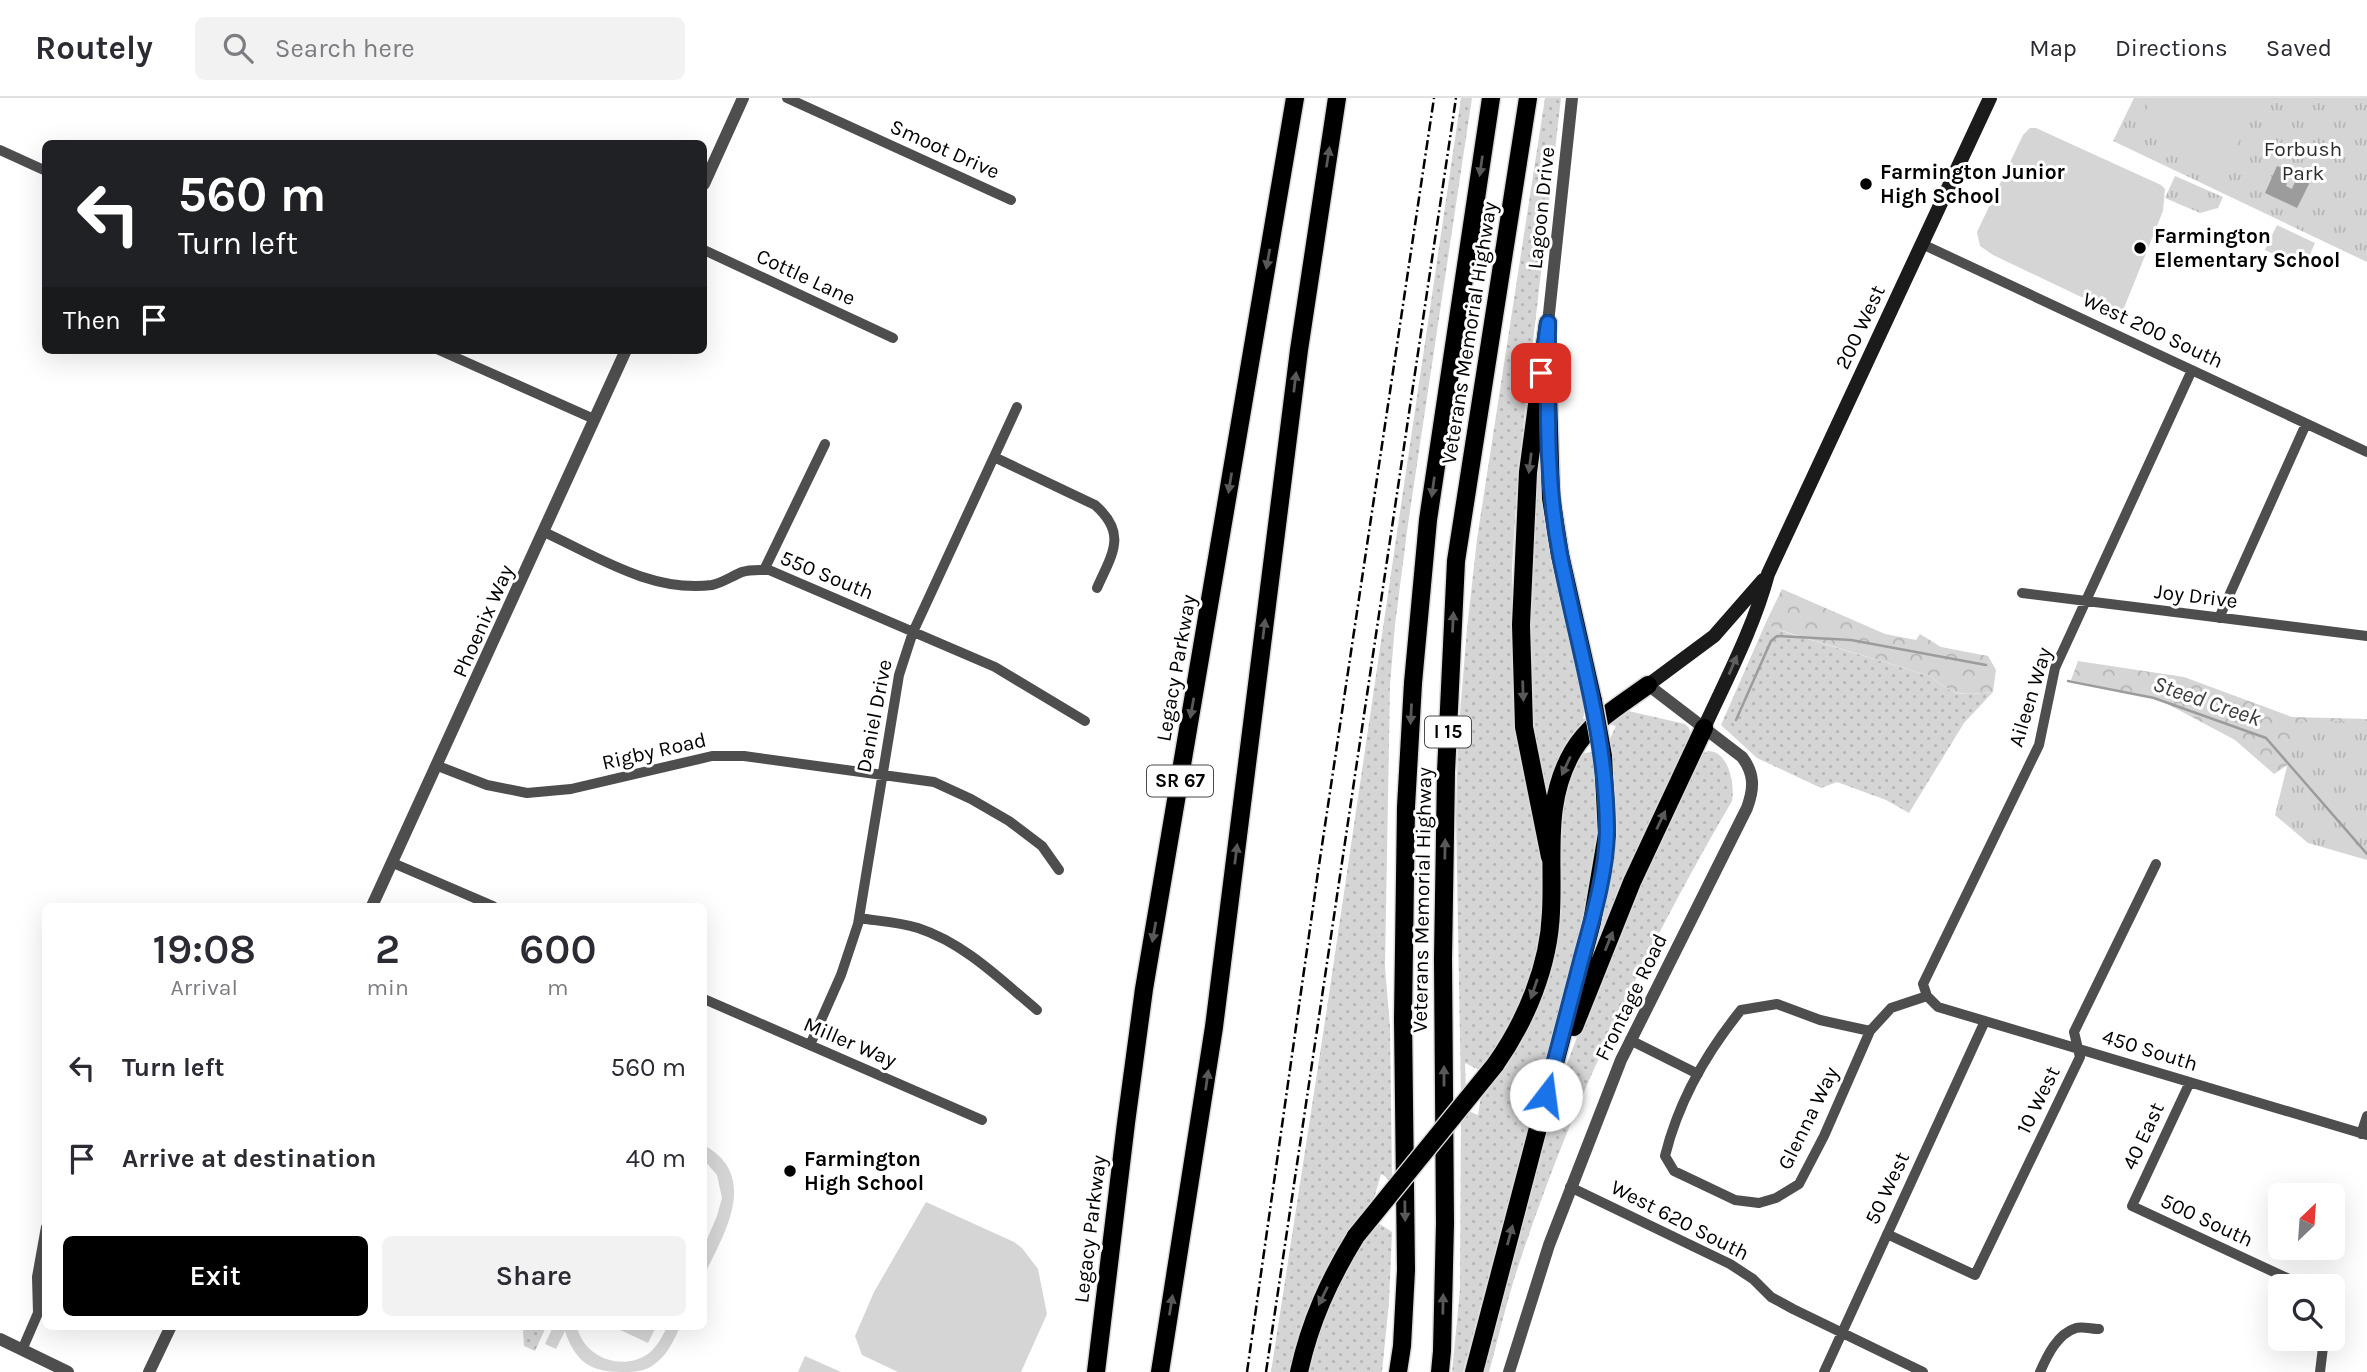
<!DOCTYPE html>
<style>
:root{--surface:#fff;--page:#f2f2f3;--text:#2b2b33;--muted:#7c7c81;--line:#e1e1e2;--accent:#000}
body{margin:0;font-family:Karla,sans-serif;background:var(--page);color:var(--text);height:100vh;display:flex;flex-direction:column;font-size:26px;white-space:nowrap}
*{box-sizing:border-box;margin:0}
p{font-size:23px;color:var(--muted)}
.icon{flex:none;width:38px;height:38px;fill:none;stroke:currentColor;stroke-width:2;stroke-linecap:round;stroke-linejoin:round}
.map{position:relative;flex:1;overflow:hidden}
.drawer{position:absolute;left:42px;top:805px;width:665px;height:427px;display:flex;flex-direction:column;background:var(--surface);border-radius:10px;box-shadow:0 7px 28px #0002}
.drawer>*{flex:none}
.top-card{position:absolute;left:42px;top:42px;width:665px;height:214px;border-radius:10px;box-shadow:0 7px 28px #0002;background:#202124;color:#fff;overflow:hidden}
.needle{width:46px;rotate:25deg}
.controls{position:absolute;left:2268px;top:1085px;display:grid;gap:14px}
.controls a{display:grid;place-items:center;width:77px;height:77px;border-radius:10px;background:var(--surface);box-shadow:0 7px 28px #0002;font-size:35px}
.pin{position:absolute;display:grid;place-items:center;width:60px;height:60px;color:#fff;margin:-30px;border-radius:14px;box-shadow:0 4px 10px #0006}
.me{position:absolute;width:77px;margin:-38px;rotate:15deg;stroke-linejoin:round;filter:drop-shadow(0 0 5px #0008)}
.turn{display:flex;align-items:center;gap:24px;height:147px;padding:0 21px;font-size:32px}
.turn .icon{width:91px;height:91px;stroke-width:2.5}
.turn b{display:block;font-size:49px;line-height:60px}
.then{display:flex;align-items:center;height:66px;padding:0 21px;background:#0003;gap:14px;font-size:26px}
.eta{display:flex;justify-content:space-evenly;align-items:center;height:119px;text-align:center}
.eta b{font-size:42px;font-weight:600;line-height:49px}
.action{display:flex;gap:14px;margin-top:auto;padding:14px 21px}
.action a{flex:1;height:80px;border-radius:10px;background:var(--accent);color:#fff;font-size:28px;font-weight:600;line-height:80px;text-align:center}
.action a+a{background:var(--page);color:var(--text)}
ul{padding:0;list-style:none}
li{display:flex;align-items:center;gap:21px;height:91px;padding:0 21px}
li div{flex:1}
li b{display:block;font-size:26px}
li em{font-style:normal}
header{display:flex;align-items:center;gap:42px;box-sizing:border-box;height:98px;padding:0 35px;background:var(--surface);border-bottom:2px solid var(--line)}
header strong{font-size:33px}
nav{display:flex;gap:38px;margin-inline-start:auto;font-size:24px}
.search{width:490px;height:63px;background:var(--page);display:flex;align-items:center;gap:18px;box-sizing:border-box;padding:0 24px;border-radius:10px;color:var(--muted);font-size:26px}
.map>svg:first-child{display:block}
.grass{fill:url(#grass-dots)}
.forest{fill:url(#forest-crowns)}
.park{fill:url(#park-tufts)}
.garden{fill:#d5d5d5}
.water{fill:#9c9c9c}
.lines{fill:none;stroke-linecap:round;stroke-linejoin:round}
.stream{stroke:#9c9c9c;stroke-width:2.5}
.motorway-casing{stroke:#dbdbdb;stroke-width:21}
.minor{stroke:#4e4e4e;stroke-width:10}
.tertiary{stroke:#4e4e4e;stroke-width:12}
.secondary{stroke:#1b1b1b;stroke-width:14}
.motorway{stroke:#000;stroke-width:18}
.rail{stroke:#000;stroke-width:2.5;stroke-dasharray:10 3.5 2 3.5;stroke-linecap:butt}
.motorway-bridge-casing{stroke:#dbdbdb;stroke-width:21;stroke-linecap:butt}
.motorway-bridge{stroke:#000;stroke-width:18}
.oneway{fill:#595959}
.oneway2{fill:#5f5f5f}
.route-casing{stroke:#114b97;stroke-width:18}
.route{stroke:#1a73e8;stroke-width:12}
.poi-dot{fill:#000;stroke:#fff;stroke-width:2.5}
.labels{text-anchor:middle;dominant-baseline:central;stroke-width:6;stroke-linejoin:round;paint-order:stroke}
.shield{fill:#fff;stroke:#4c4c4c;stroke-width:2}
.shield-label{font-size:19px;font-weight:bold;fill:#000}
.street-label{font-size:21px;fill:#000;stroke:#fff}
.park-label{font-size:21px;fill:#2c2c2c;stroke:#fff}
.poi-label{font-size:21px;font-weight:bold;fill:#000;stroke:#fff;text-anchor:start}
.water-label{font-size:23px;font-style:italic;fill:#3d3d3d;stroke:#fff}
</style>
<header>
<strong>Routely</strong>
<div class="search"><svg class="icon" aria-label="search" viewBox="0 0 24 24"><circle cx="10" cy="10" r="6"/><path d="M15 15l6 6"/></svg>Search here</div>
<nav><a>Map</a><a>Directions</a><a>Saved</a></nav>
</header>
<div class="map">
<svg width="2367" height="1274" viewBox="0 0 2367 1274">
<defs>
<pattern id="grass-dots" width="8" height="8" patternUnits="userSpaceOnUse" patternTransform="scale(1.75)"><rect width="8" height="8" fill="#d5d5d5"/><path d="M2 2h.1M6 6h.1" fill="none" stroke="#b5b5b5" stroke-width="1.8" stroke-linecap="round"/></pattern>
<pattern id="forest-crowns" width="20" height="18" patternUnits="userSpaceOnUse" patternTransform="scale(1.75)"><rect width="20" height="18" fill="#d5d5d5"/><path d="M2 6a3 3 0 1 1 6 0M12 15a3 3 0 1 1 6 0" fill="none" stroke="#b5b5b5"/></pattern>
<pattern id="park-tufts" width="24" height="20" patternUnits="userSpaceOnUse" patternTransform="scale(1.75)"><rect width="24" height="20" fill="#d5d5d5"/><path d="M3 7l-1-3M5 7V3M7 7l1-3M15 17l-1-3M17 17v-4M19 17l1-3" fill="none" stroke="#b5b5b5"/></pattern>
</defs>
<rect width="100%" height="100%" fill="#fff"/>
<!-- grass -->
<path class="grass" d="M 1461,0 L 1472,0 L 1408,426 L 1395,527 L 1390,587 L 1385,869 L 1390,929 L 1392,1081 L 1389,1084 L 1386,1079 L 1381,1076 L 1373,1104 L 1291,1274 L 1271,1274 L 1327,910 Z
M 1545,0 L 1561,0 L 1518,375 L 1512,470 L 1513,541 C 1519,588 1526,636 1533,684 C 1540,740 1550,797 1538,853 C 1529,897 1505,937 1481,973 L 1465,965 L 1466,991 L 1461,997 L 1456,716 L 1458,639 L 1467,531 L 1477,441 Z
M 1541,308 L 1587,603 L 1583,621 L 1590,620 C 1562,648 1554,668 1547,707 L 1531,615 L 1524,525 Z
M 1767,522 L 1773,530 L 1788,535 L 1930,578 C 1958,600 1959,597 1993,594 L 1964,625 L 1909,715 L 1886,702 L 1837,684 L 1821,690 L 1757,660 L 1721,627 Z
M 1624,612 L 1685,626 L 1689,630 L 1691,637 L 1579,899 L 1613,732 L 1613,679 L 1608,645 L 1616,628 L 1607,626 Z
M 1596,653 L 1597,747 L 1587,808 L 1463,1274 L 1452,1274 L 1460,1192 L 1461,1017 L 1466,1012 L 1478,1017 L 1482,991 L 1532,918 L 1561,711 L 1575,657 Z
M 1708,653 C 1729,653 1735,687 1732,703 C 1646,850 1572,1004 1519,1166 C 1507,1201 1499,1238 1489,1274 L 1480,1274 L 1545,1031 L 1568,963 L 1617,832 L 1700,657 Z
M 1375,1123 L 1392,1134 L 1389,1204 L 1382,1274 L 1304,1274 L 1327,1200 Z
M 525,1229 L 546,1229 L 535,1253 L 524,1248 L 523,1233 Z"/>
<!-- forest -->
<path class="forest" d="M 1782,491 L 1885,536 L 1916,542 L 1920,536 L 1941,549 L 1988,558 L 1996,572 L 1993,594 C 1960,597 1957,599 1930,578 L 1773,530 L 1767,522 Z
M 2078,563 L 2184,579 L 2292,619 L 2367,621 L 2367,684 L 2303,657 L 2274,676 L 2235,642 L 2156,600 L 2071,582 Z"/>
<!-- park -->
<path class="park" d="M 2134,0 L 2367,0 L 2367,164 L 2113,43 Z
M 2175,78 L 2223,99 L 2218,110 L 2200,115 L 2165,100 Z
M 2367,623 L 2367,762 L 2308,745 L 2275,717 L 2298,624 Z"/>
<!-- garden -->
<path class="garden" d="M 2152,0 L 2250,0 L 2247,25 L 2226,73 L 2145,35 L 2142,21 Z
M 2030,30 L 2036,30 L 2161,87 L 2165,91 L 2163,113 L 2124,210 L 2119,217 L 1993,157 L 1980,148 L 1977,134 L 2023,37 Z
M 2277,127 L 2315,145 L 2304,170 L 2265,152 Z
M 704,1047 C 761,1079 723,1137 704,1178 L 704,1148 L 717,1118 L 722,1100 L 717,1077 L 704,1062 Z
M 926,1104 L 1014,1144 L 1022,1150 L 1038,1171 L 1047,1216 L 1021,1274 L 898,1274 L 862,1257 L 855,1238 L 874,1194 Z
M 553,1229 L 577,1229 C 584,1259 621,1274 648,1256 C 657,1249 662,1239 667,1229 L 680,1229 C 673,1244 667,1258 652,1268 C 642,1274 633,1274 621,1274 C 590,1274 575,1263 565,1233 L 556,1251 L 545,1246 Z
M 614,1229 L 656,1229 L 648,1245 Z
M 805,1258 L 841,1274 L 798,1274 Z"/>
<!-- water -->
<path class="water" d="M 2277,68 L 2291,73 L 2286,88 L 2292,91 L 2298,76 L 2304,77 L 2311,82 L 2297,110 L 2265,95 Z"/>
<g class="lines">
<!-- stream -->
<path class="stream" d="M 2068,583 L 2154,600 L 2266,640 L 2367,756
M 1736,622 L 1771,543 L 1777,538 L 1851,542 L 1986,567"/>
<defs>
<path id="motorway" d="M 1548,225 L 1528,374 L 1521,527 L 1524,629 L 1550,759
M 1548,298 L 1551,400 L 1560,457 L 1593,603
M 1574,929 L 1632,784 L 1704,630
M 1495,967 C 1526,923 1549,868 1551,814 C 1554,759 1543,704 1573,653 C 1590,624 1622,606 1648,587
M 1096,1274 L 1126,1025 L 1144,891 L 1295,0
M 1160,1274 L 1214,929 L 1299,252 L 1337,0
M 1299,1274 C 1310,1224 1329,1182 1356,1138
M 1398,1274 L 1402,1248 L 1406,1172 L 1403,921 L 1406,709 L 1413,585 L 1428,422 L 1491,0
M 1440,1274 L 1442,1253 L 1445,1125 L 1443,861 L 1446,674 L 1456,463 L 1528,0
M 1474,1274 L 1592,824 L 1607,736 L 1603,658"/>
</defs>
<!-- motorway casing -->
<use href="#motorway" class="motorway-casing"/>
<!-- minor -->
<path class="minor" d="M 787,0 L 1011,102
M 0,52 L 46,73
M 1922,146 L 2367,354
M 704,152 L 893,240
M 439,252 L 594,321
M 2192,272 L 2055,570 L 2039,647 L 1923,886 L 1927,898 L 1938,909 L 2367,1037
M 994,359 L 1095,407 C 1128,436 1112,456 1097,490
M 544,434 C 596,458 652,495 712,487 C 722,485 732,478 742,474 C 750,471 760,472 769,472 L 995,569 L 1085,623
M 764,472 L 825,346
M 2022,495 L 2367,538
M 2219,520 L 2306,326
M 438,668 L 487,687 L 527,695 L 571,691 L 712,658 L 744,658 L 934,684 L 971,701 L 1009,723 L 1042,748 L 1059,772
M 393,765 L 493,808
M 859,820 C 878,823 899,824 918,830 C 964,845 1000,881 1037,912
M 704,901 L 982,1022
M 1870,933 L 1820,922 L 1777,906 L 1741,912 C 1707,954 1678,1005 1665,1058 L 1674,1073 L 1735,1102 L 1759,1105 L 1776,1100 L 1799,1086 L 1824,1038 L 1870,933 L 1891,910 L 1927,898
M 1630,942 L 1698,976
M 810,947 L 841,877 L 858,826 L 899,577 L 913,534 L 1017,309
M 2190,984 L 2132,1108 L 2304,1188
M 2361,1036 L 2367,1018
M 1570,1089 L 1730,1166 L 1753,1181 L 1771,1199 L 1793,1211 L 1923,1274
M 1887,1136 L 1975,1177 L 2080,959 L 2074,934 L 2156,766
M 22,1252 L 38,1215 L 37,1179 L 46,1129
M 1824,1274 L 1985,923
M 2040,1274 C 2047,1258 2057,1236 2076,1230 C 2082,1228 2092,1231 2099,1231
M 2320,1274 L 2324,1241"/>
<!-- tertiary -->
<path class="tertiary" d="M 704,86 L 743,0
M 1548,225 L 1572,0
M 372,808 L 626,252
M 0,1241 L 68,1274
M 149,1274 L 171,1228
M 1509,1274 L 1549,1147 L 1621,962 L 1747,710 C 1754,691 1755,676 1742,659 L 1648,587"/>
<!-- secondary -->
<path class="secondary" d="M 1648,587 L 1714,538 L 1763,482
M 1704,630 C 1727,580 1754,529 1768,476 L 1990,0"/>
<!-- motorway -->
<use href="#motorway" class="motorway"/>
<!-- rail -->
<path class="rail" d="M 1247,1274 L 1318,774 L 1434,0
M 1266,1274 L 1456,0"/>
<defs>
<path id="motorway-bridge" d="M 1593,603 L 1603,658
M 1356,1138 L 1495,967"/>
</defs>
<!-- motorway-bridge casing -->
<use href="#motorway-bridge" class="motorway-bridge-casing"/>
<!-- motorway-bridge -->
<use href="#motorway-bridge" class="motorway-bridge"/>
</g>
<!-- one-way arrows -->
<defs><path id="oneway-solid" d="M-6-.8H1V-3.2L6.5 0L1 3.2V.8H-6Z" transform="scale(1.75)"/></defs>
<g class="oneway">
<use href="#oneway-solid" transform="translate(1328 59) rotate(-81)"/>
<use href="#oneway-solid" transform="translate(1481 68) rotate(98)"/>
<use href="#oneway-solid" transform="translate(1268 161) rotate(100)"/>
<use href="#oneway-solid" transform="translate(1295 284) rotate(-83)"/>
<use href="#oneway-solid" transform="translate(1530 365) rotate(97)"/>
<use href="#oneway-solid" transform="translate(1230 385) rotate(99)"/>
<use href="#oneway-solid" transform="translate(1433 389) rotate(98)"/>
<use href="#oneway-solid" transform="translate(1453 524) rotate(-87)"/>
<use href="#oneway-solid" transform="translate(1264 531) rotate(-83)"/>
<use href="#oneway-solid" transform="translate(1523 593) rotate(88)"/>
<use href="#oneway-solid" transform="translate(1192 610) rotate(100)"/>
<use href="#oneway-solid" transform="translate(1411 616) rotate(93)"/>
<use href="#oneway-solid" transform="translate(1566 668) rotate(115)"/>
<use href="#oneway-solid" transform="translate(1661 722) rotate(-65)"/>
<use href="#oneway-solid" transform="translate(1445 751) rotate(-89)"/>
<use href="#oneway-solid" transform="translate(1236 756) rotate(-83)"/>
<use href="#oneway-solid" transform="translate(1154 834) rotate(100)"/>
<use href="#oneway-solid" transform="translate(1609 843) rotate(-68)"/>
<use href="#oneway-solid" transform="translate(1534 891) rotate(109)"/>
<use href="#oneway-solid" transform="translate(1444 978) rotate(-90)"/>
<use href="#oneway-solid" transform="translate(1207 982) rotate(-82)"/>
<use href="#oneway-solid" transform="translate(1405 1113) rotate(89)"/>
<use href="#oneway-solid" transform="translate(1510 1137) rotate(-75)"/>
<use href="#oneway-solid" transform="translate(1323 1198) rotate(116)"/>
<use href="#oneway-solid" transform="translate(1443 1206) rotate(-89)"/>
<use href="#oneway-solid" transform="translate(1171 1207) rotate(-81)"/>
</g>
<use class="oneway2" href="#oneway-solid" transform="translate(1733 567) rotate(-67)"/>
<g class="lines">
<defs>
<path id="route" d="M 1541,275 L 1548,225 C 1548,303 1545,380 1560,457 C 1578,550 1607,639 1607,734 C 1606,777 1592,822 1581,863 C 1569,908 1558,952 1546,997"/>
</defs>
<!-- route casing -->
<use href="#route" class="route-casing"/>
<!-- route -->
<use href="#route" class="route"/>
</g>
<!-- markers -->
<g class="poi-dot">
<circle cx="1866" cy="86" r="7"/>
<circle cx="2140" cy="150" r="7"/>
<circle cx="790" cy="1073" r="7"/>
</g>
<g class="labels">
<!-- shield labels -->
<g class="shield">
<rect x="1425" y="618.5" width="46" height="31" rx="5"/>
<rect x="1147" y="667.5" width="66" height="31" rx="5"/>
</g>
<g class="shield-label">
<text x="1448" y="634">I 15</text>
<text x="1180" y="683">SR 67</text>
</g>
<!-- street labels -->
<g class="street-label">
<text transform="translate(945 51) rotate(24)">Smoot Drive</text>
<text transform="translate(1541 110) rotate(-84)">Lagoon Drive</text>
<text transform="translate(806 179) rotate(25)">Cottle Lane</text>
<text transform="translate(1860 229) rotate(-65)">200 West</text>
<text transform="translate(2153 232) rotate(25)">West 200 South</text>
<text transform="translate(1469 235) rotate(-81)">Veterans Memorial Highway</text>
<text transform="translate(827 477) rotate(22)">550 South</text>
<text transform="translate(2196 498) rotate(7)">Joy Drive</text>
<text transform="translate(483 523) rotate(-66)">Phoenix Way</text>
<text transform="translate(1176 570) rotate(-80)">Legacy Parkway</text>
<text transform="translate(2030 599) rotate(-73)">Aileen Way</text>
<text transform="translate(874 618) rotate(-79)">Daniel Drive</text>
<text transform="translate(654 653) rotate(-13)">Rigby Road</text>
<text transform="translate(1422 802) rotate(-89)">Veterans Memorial Highway</text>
<text transform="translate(1631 899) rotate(-64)">Frontage Road</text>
<text transform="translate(850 944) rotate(23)">Miller Way</text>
<text transform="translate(2150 952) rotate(17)">450 South</text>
<text transform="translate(2038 1002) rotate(-64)">10 West</text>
<text transform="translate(1808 1020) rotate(-64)">Glenna Way</text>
<text transform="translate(2143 1038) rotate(-65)">40 East</text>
<text transform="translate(1887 1090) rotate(-65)">50 West</text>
<text transform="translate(1680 1122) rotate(27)">West 620 South</text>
<text transform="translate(2207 1122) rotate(25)">500 South</text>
<text transform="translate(1090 1131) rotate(-83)">Legacy Parkway</text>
</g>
<!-- park labels -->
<g class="park-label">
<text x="2303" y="51">Forbush<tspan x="2303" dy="24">Park</tspan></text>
</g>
<!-- poi labels -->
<g class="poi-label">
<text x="1880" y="74">Farmington Junior<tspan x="1880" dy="24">High School</tspan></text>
<text x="2154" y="138">Farmington<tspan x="2154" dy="24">Elementary School</tspan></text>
<text x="804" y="1061">Farmington<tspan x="804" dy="24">High School</tspan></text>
</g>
<!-- water labels -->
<g class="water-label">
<text transform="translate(2207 603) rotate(19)">Steed Creek</text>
</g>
</g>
</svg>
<div class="controls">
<a><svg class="needle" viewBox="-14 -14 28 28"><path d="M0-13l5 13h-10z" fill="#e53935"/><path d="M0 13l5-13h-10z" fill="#7c7c81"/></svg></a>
<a><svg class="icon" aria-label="search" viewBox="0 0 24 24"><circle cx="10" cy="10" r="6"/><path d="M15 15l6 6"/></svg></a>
</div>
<div class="pin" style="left:1541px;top:275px;background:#d93025"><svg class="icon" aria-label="arrive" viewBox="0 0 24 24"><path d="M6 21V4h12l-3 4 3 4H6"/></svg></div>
<svg class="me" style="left:1546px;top:997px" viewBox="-20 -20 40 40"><circle r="19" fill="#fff"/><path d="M0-13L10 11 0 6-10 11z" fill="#1a73e8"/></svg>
<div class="top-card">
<div class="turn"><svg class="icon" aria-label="left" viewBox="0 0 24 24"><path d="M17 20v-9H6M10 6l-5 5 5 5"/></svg><div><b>560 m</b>Turn left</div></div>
<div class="then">Then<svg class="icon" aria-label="arrive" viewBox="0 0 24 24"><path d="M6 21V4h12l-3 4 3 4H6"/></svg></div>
</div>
<section class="drawer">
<div class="eta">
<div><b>19:08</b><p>Arrival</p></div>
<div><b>2</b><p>min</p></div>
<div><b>600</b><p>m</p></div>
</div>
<ul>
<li><svg class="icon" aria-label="left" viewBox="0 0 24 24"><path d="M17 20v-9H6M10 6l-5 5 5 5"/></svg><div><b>Turn left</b></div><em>560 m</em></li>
<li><svg class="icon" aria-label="arrive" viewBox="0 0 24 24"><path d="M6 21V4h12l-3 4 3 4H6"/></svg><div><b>Arrive at destination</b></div><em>40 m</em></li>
</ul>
<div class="action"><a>Exit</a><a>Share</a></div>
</section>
</div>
